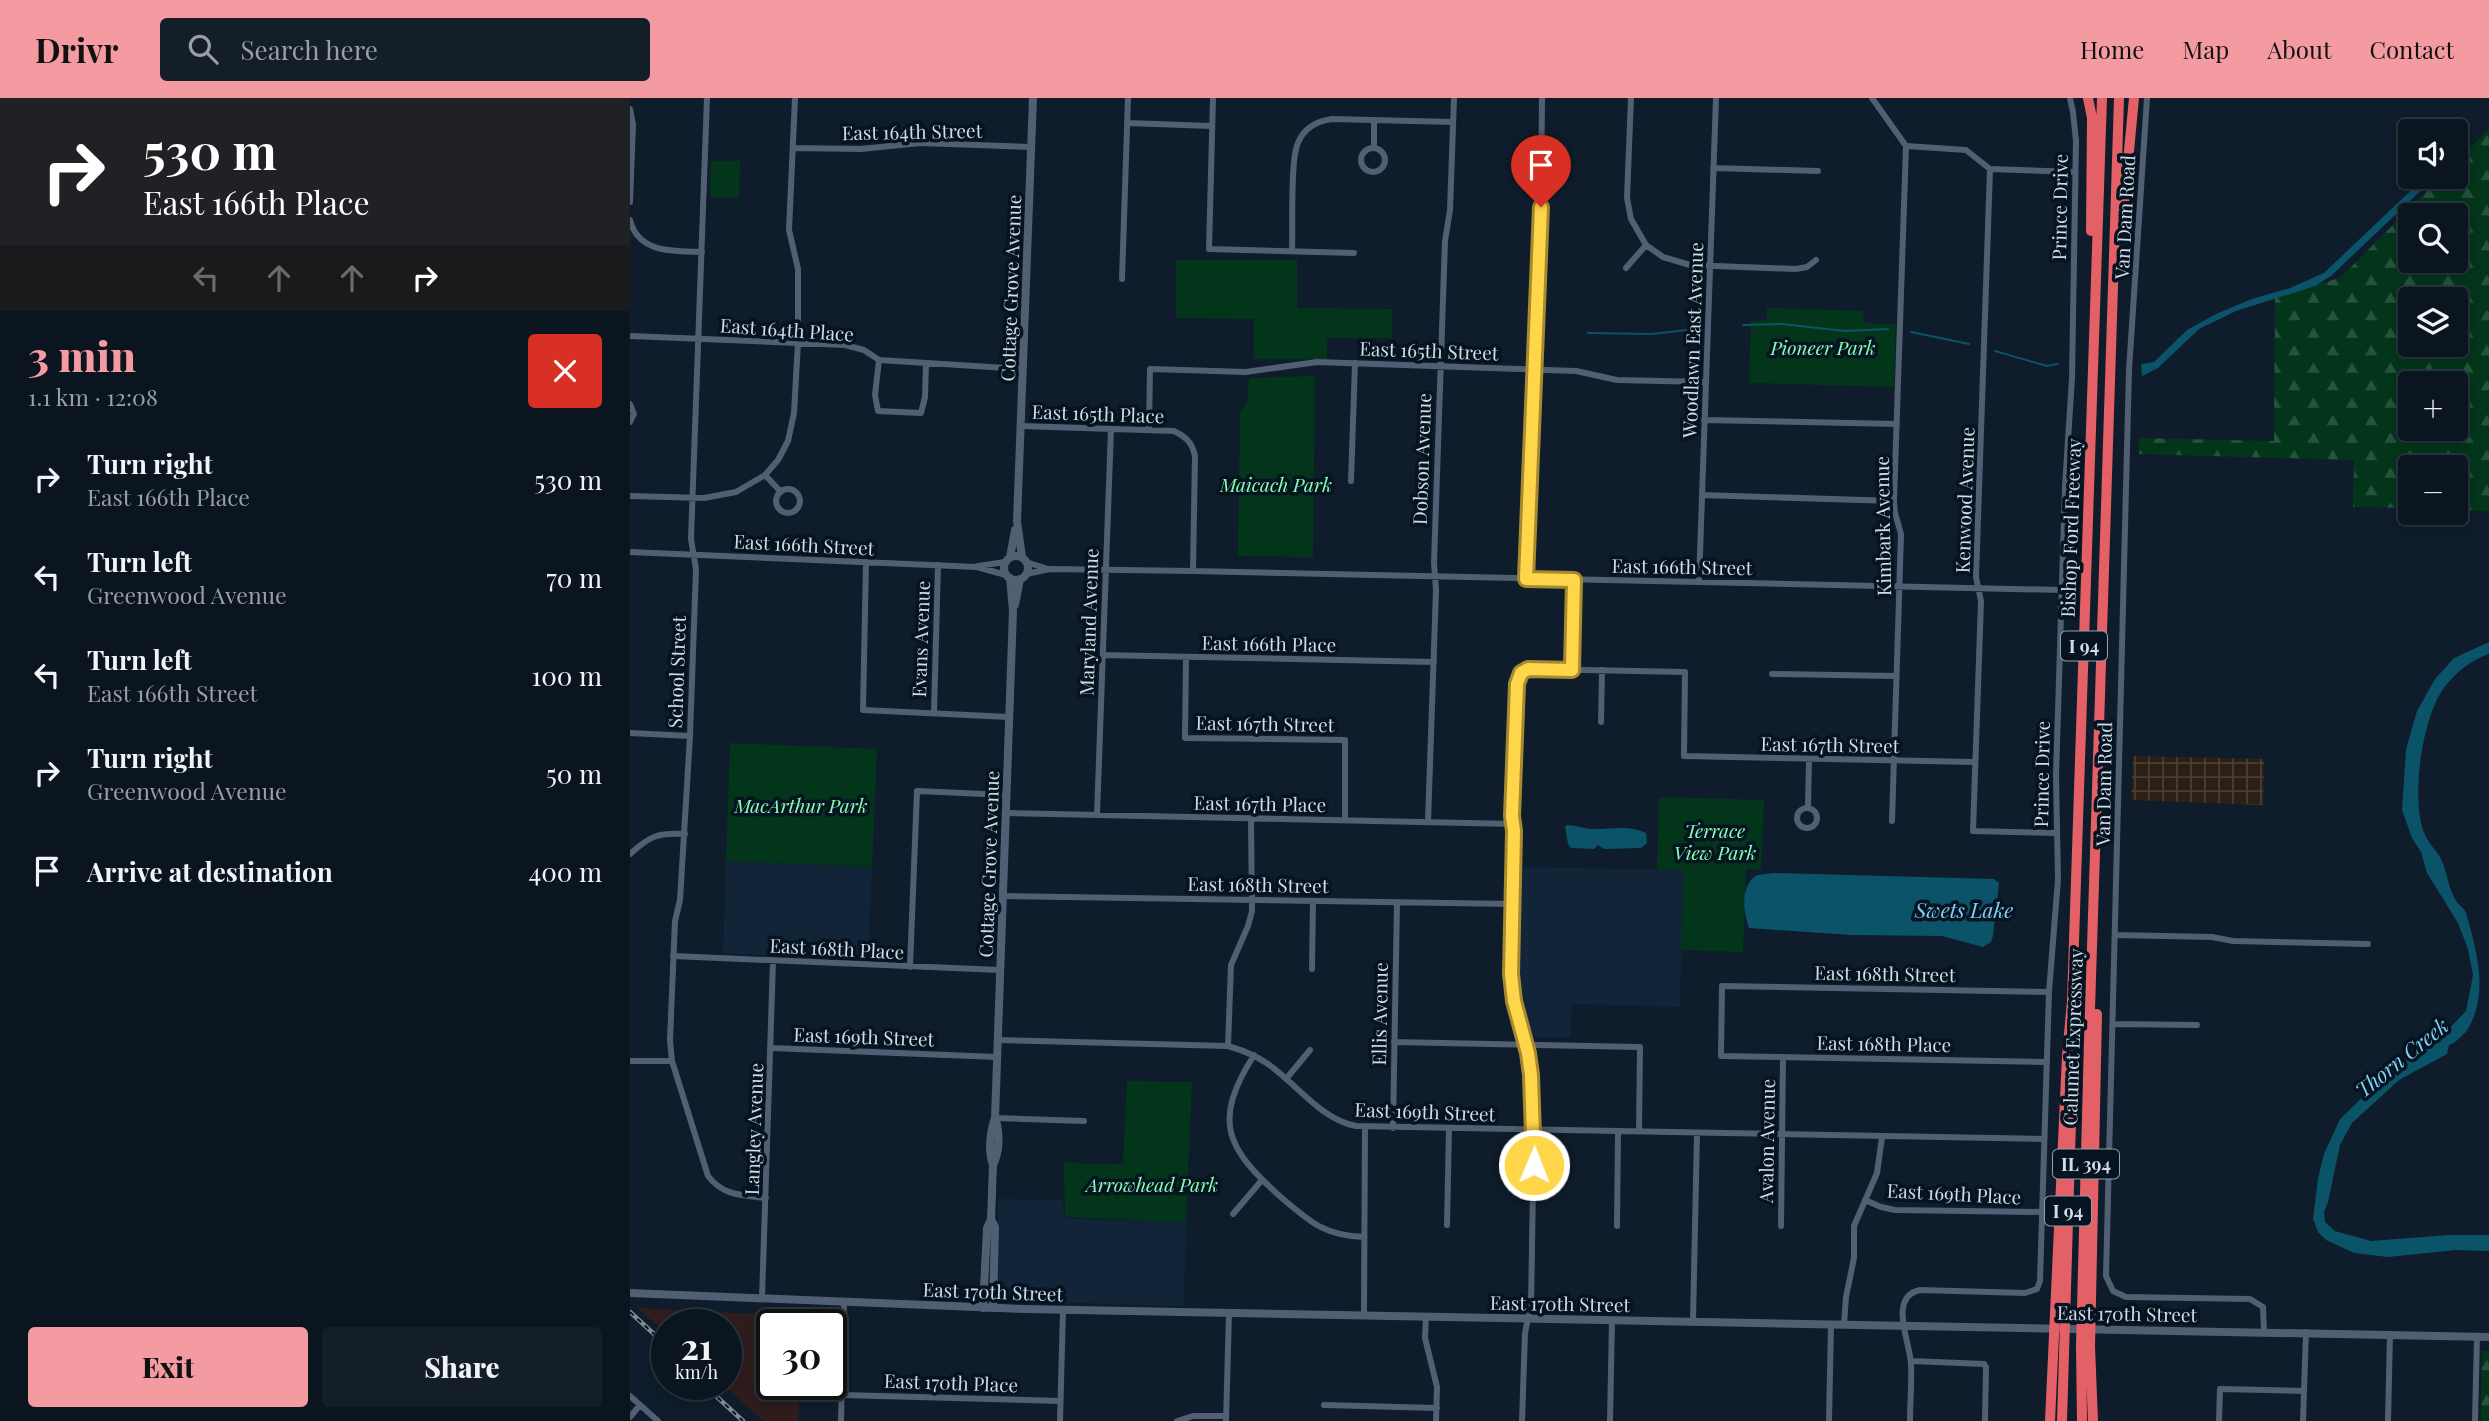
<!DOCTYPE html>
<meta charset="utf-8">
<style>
:root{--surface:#0a1520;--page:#131e29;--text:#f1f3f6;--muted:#999fa5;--line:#2a343e;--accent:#f49aa1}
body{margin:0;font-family:"Playfair Display",serif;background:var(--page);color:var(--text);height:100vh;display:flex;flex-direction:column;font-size:26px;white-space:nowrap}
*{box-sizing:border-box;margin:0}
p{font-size:23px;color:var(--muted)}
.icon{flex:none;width:38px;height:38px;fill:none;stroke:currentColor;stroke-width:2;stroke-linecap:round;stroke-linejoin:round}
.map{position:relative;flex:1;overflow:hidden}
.details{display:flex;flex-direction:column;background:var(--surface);width:630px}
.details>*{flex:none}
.hud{background:#202124;color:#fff;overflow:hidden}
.tools{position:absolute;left:1768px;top:21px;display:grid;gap:14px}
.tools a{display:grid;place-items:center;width:70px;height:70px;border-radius:7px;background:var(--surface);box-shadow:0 4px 10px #0003,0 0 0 2px var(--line);font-size:35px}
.speed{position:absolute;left:21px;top:1211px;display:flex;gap:14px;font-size:35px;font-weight:700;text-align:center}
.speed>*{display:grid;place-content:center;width:91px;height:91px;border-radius:50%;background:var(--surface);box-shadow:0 4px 10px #0003,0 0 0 2px var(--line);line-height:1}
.speed small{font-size:18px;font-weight:400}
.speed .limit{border:4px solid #111;border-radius:10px;background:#fff;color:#111}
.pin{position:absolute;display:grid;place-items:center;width:60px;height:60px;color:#fff;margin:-72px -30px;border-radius:50% 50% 50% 0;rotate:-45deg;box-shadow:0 0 7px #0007}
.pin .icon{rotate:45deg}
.me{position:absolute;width:77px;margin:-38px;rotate:1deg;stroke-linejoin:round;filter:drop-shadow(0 0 5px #0008)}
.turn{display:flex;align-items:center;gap:24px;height:147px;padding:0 28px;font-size:32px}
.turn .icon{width:91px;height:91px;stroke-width:2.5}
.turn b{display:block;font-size:49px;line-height:60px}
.lanes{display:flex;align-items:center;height:66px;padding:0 28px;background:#0003;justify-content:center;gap:35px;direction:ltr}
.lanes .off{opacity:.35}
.round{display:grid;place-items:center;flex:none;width:74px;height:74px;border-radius:7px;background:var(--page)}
.overview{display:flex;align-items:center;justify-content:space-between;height:119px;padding:0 28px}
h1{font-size:42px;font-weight:800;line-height:52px;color:var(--accent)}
.action{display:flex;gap:14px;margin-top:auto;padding:14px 28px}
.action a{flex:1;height:80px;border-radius:7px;background:var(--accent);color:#111;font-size:28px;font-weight:800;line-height:80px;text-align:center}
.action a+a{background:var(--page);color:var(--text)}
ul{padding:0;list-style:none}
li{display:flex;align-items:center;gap:21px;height:98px;padding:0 28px}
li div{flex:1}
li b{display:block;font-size:26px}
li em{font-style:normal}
header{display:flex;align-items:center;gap:42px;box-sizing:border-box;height:98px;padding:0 35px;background:var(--accent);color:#111}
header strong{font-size:33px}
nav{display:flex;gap:38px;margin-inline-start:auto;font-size:24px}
.search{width:490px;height:63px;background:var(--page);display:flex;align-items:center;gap:18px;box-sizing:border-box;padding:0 24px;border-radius:7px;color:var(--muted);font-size:26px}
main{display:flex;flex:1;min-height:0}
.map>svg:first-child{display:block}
.commercial{fill:#2f1c1d}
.industrial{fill:url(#industrial-grid)}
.built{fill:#112438}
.green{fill:#03351b}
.forest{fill:url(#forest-firs);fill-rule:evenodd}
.water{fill:#0b5368}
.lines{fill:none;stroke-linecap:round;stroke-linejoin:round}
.stream{stroke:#0b5368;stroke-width:2}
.minor{stroke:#506072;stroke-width:6}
.tertiary{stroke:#506072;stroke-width:8}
.motorway{stroke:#e46067;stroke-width:10}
.rail-casing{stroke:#818c98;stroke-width:4.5}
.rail{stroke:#061321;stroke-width:2;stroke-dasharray:5;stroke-linecap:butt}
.route-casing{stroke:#a68a30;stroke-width:18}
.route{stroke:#ffd54a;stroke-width:12}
.labels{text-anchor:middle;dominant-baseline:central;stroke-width:7;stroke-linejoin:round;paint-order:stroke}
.shield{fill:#061321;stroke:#959fab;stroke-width:2}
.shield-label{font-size:18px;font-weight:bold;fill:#d2dbe6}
.street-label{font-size:19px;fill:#d2dbe6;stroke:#061321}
.park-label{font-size:19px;font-style:italic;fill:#87ffb2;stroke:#061321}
.water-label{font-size:21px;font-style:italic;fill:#80d2f2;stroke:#061321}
</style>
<header>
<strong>Drivr</strong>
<div class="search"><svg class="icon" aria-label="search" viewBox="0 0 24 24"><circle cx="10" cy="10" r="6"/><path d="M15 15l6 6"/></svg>Search here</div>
<nav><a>Home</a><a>Map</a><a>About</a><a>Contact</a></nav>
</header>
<main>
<section class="details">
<div class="hud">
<div class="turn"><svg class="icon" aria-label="right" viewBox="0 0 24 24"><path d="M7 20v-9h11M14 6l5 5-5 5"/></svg><div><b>530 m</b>East 166th Place</div></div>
<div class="lanes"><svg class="icon off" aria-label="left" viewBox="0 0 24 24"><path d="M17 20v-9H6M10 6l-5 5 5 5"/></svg><svg class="icon off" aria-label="ahead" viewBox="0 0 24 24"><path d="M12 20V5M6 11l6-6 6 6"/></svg><svg class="icon off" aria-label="ahead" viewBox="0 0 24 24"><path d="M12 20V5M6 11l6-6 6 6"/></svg><svg class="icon" aria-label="right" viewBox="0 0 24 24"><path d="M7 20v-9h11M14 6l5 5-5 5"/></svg></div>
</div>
<div class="overview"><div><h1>3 min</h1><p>1.1 km · 12:08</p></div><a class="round" style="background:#d93025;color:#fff"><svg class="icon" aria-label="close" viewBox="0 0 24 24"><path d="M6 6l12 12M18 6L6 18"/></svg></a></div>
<ul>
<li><svg class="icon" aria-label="right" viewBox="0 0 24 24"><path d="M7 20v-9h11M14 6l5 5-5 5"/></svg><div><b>Turn right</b><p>East 166th Place</p></div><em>530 m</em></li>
<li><svg class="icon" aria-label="left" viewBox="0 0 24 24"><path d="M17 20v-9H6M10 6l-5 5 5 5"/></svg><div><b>Turn left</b><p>Greenwood Avenue</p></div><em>70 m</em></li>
<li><svg class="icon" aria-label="left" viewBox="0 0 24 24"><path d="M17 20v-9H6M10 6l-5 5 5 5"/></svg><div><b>Turn left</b><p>East 166th Street</p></div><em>100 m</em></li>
<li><svg class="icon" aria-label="right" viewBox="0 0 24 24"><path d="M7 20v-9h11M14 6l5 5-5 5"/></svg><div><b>Turn right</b><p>Greenwood Avenue</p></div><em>50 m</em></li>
<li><svg class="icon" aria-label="arrive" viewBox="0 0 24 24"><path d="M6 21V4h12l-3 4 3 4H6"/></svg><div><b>Arrive at destination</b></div><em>400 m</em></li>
</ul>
<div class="action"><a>Exit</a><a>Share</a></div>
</section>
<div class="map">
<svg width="1859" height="1323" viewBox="0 0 1859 1323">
<defs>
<pattern id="industrial-grid" width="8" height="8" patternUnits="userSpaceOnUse" patternTransform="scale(1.75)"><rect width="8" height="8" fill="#2c1f13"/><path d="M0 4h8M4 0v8" fill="none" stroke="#4a3f35"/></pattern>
<pattern id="forest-firs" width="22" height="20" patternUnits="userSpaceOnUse" patternTransform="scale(1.75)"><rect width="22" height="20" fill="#03351b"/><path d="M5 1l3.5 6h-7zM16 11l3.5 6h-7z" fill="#27523c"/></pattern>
</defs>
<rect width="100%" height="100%" fill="#0e1c2b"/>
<!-- commercial -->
<path class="commercial" d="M 7,1210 L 172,1218 L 172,1227 L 142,1227 L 142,1286 L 170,1286 L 168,1323 L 133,1323 L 92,1286 L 96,1286 L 96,1227 L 37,1227 L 37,1236 Z"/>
<!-- industrial -->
<path class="industrial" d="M 1503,658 L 1634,661 L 1633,707 L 1501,702 Z"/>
<!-- built -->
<path class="built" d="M 96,763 L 242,769 L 238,862 L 93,855 Z
M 892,769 L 1054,772 L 1050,909 L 942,906 L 941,940 L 901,939 L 892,903 L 889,878 Z
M 368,1101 L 433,1102 L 435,1120 L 556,1124 L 554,1208 L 375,1203 L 368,1193 L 367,1186 Z"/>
<!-- green -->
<path class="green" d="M 81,63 L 110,63 L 109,99 L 80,99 Z
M 546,162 L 667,162 L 667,210 L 762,211 L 762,240 L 697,240 L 697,261 L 624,261 L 624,221 L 546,220 Z
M 1137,210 L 1233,213 L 1234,225 L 1266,226 L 1264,289 L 1119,285 L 1121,223 L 1137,222 Z
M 685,278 L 683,459 L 608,458 L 610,314 L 617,304 L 619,280 Z
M 100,645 L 247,651 L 242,769 L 96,763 Z
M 1029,699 L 1134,702 L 1131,771 L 1116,771 L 1113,854 L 1051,852 L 1054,772 L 1027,771 Z
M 497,983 L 562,984 L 556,1124 L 435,1119 L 434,1065 L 493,1066 Z"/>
<!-- forest -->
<path class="forest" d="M 1859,31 L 1859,413 L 1825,412 L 1825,369 L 1780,369 L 1780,410 L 1723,409 L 1724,362 L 1509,356 L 1509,340 L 1644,343 L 1645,198 L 1710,180 L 1811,79 L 1825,79 L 1825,64 ZM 1780,117 L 1825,117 L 1825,163 L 1780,163 ZM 1780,201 L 1825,201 L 1825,247 L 1780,247 ZM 1780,285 L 1825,285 L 1825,331 L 1780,331 Z
M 1852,1253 L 1859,1253 L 1859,1323 L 1851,1323 Z"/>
<!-- water -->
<path class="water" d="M 1795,79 L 1805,79 L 1701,178 L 1685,188 L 1606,213 L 1569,231 L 1528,270 L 1512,278 L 1511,266 L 1524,264 L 1557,232 L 1586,216 L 1622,201 L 1660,190 L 1694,175 Z
M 1859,544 L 1859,556 C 1840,562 1820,579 1810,596 C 1792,626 1780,704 1795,737 C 1799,746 1808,754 1812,763 C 1817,775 1819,792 1826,803 C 1830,808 1834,810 1836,815 C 1848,856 1859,899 1836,934 C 1830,939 1827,944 1819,947 L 1817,956 L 1769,982 L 1722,1025 L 1710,1047 L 1698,1104 L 1694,1114 L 1695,1124 L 1705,1133 L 1741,1143 L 1818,1137 L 1859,1137 L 1859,1153 L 1826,1152 L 1758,1159 L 1724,1155 L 1696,1142 L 1688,1134 L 1683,1121 L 1688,1080 L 1694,1056 L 1710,1021 L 1764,969 L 1814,936 L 1836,913 L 1843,877 L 1838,851 L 1828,825 L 1797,775 L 1791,754 L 1782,740 L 1772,712 L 1776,651 L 1787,613 L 1805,581 L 1824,560 Z
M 937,727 C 945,727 952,730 960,731 C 979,732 998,726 1016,735 L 1017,745 L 1011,750 L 974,751 L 968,747 L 964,751 L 941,750 L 938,746 L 935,729 Z
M 1144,775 L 1364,781 L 1369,785 L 1363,838 L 1361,844 L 1353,849 L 1312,838 L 1221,837 L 1119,830 C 1113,814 1110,787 1127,777 Z"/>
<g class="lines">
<!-- stream -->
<path class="stream" d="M 1113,227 L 1152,226 L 1215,233 L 1258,231
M 1281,234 L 1339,246
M 958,235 L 1022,236 L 1066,231
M 1365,253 L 1417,268 L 1428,266"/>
<!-- minor -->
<path class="minor" d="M 77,0 L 61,441 L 66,471 L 60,638 L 50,802 L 45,823 L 40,942 L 42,963 L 78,1078 C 93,1098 112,1097 136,1100
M 583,0 L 579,151 L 724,155
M 1001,0 L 997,100 L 1001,121 L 1016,147 L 1033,159 L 1060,167 L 1166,171 L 1177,169 L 1186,162
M 1242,0 L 1276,48
M 1517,0 L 1499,272 L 1476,1178 L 1483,1193 L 1496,1199 L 1620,1201 L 1633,1209 L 1634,1233
M 0,11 L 3,27 L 0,104
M 497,25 L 582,28
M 1276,48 L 1336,52 L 1360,71 L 1445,74
M 164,50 L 231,51 L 290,45 L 401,49
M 744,50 L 744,23
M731 62a12 12 0 1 1 24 0a12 12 0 1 1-24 0Z
M 1083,70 L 1188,73
M 1360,71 L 1346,479 L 1351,503 L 1343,733 L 1426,735
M 0,122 C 8,156 45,153 72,154
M 662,153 C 663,131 660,62 668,45 C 674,30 687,23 702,21 L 823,24
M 996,170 L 1016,147
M 492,181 L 498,0
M 0,238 L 215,247 L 234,252 L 249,262 L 393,271
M 249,262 L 245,297 L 248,313 L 291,315 L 295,299 L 296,266
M 0,306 L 4,316 L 0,324
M 1074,322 L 1267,326
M 391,328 L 544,333 C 556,339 562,344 565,358 L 563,473
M 519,332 L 520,271 L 616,274 L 687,264 L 946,273 L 987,282 L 1076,284
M 135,377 L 151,394
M 721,383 L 725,265
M146 403a12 12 0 1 1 24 0a12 12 0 1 1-24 0Z
M 1072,397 L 1264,403
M 0,398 L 74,400 L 106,394 L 135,377 L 148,362 L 158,343 L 164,315 L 168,244 L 168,171 L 159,132 L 165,0
M 0,454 L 347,469 L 376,477
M 236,464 L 233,612 L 379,619
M 396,464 L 418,471
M 348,468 L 375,464
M 396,476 L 420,471 L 563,473 L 1432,492
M 896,481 L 911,109 L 912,0
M 1069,484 L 1086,0
M 473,557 L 804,564
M 556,559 L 555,640 L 715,642 L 715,723
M 942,572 L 944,482
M 1142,576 L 1266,578
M 304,615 L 308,467
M 971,624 L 972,572
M 0,635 L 60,638
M 1178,710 L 1179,661
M1167 720a10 10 0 1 1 20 0a10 10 0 1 1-20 0Z
M 376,715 L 883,726
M 467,717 L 481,331
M 1262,723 L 1271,436 L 1265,415 L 1264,403 L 1276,48
M 798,724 L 806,492 L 804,465 L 815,143 L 820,112 L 824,0
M 0,756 C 21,737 28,735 55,736
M 373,798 L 882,806
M 1485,837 L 1582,839 L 1603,843 L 1738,846
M 43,858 L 370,872
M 280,869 L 287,693 L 377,697
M 682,871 L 683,803
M 1484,926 L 1567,927
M 368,942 L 598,948 C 612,952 625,957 638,966 C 667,986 690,1021 726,1028 L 1414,1041
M 764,944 L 1010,949 L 1009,1034
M 598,948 L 601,867 L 618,828 L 622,813 L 621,721
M 141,950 L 367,959
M 624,957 C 581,1025 597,1051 653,1101 C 681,1125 696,1138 734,1139
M 0,963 L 42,963
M 1417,964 L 1091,958 L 1092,888 L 1419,894
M 656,981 L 680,952
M 365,1020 L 454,1023
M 763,1030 L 767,804
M 1235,1102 L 1251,1109 L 1265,1112 L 1412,1114
M 603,1116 L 632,1082
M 817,1127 L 819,1030
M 987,1128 L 988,1034
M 1151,1128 L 1153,959
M 132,1200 L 143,863
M 734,1217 L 735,1029
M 796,1218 L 795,1240 L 807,1289 L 806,1323
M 1063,1223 L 1067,1035
M 1214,1226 L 1216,1199 L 1224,1160 L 1224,1128 L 1247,1075 L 1252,1039
M 1281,1263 L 1354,1266 L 1356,1269 L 1355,1323
M 212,1297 L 430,1303
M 0,1298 L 28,1323
M 694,1307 L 807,1310
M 0,1319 L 10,1307
M 211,1323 L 214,1204
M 430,1323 L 433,1212
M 547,1323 L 563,1318 L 596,1318
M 596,1323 L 599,1215
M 892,1323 L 895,1235 L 901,1206 L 904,1033 L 902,977 L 884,903 L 881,876 L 884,733 L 882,718 L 887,586 L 891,575 L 904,571 L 1055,574 L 1054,658 L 1345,664
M 980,1323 L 982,1222
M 1199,1323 L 1201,1226
M 1280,1323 C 1280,1304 1282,1285 1281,1267 C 1281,1246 1257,1199 1290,1192 L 1395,1195 L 1407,1191 L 1410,1183 L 1419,894 L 1428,781 L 1426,678 L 1435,389 L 1442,280 L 1446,43 L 1443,14 L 1440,0
M 1589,1323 L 1590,1291 L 1674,1293
M 1673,1323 L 1676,1234
M 1758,1323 L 1760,1237
M 1845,1323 L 1847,1238"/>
<!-- tertiary -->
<path class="tertiary" d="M374 470a12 12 0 1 1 24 0a12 12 0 1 1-24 0Z
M 380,459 L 385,432
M 392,459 L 387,423 L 403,0
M 385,507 L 390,481
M 363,1067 C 370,1054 370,1033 365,1020
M 361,1121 L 365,1129 L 363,1210
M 0,1195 L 395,1211 L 1859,1239
M 353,1210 L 357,1130 L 361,1121 L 363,1067 C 358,1054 360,1033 365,1020 L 383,513 L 380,480"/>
<!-- motorway -->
<path class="motorway" d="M 1458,0 L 1462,20 L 1461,133
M 1492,127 L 1504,0
M 1420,1323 L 1437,958 L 1442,903 L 1472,0
M 1432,1323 L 1442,990
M 1452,1323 L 1451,1248 L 1459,943 L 1489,0
M 1463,1323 L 1460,1249 L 1467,916"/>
<defs>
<path id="rail" d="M 0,1214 L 37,1248
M 73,1286 L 113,1323"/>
</defs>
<!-- rail casing -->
<use href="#rail" class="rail-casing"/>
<!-- rail -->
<use href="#rail" class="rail"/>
</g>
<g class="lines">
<defs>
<path id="route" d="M 904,1067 L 901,977 L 898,955 L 884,903 L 881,876 L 884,733 L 882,718 L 887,586 L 891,575 L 898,571 L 942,572 L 944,482 L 896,481 L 911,109"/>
</defs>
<!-- route casing -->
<use href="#route" class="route-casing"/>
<!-- route -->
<use href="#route" class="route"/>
</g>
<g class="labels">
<!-- shield labels -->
<g class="shield">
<rect x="1431" y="533.5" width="46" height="29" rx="5"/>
<rect x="1423" y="1051.5" width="66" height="29" rx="5"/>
<rect x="1415" y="1098.5" width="46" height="29" rx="5"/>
</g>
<g class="shield-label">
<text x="1454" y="548">I 94</text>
<text x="1456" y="1066">IL 394</text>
<text x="1438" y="1113">I 94</text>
</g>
<!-- street labels -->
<g class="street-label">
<text transform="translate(282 33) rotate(-1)">East 164th Street</text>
<text transform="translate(1429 109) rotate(-89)">Prince Drive</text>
<text transform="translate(1494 119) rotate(-87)">Van Dam Road</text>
<text transform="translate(380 190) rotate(-88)">Cottage Grove Avenue</text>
<text transform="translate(157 231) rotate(4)">East 164th Place</text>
<text transform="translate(1062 242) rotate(-88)">Woodlawn East Avenue</text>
<text transform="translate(799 252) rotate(2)">East 165th Street</text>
<text transform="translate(468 315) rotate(2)">East 165th Place</text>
<text transform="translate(791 361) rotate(-88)">Dobson Avenue</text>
<text transform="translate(1334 402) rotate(-88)">Kenwood Avenue</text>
<text transform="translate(1252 428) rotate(-91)">Kimbark Avenue</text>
<text transform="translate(1440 430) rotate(-88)">Bishop Ford Freeway</text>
<text transform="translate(174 446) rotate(3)">East 166th Street</text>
<text transform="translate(1052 468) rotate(1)">East 166th Street</text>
<text transform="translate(458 524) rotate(-88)">Maryland Avenue</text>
<text transform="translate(290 541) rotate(-88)">Evans Avenue</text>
<text transform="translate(639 545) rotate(1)">East 166th Place</text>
<text transform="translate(46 574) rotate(-88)">School Street</text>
<text transform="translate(635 625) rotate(1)">East 167th Street</text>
<text transform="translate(1200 646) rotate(1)">East 167th Street</text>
<text transform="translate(1411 676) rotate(-89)">Prince Drive</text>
<text transform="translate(1473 686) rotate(-89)">Van Dam Road</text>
<text transform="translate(630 705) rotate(1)">East 167th Place</text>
<text transform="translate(358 766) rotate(-88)">Cottage Grove Avenue</text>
<text transform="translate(628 786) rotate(1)">East 168th Street</text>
<text transform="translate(207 850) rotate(3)">East 168th Place</text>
<text transform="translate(1255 875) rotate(1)">East 168th Street</text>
<text transform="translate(749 916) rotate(-89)">Ellis Avenue</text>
<text transform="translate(234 938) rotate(2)">East 169th Street</text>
<text transform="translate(1442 939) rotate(-88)">Calumet Expressway</text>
<text transform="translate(1254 945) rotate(1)">East 168th Place</text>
<text transform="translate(795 1013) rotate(2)">East 169th Street</text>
<text transform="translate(123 1031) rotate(-88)">Langley Avenue</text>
<text transform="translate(1136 1043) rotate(-89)">Avalon Avenue</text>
<text transform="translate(1324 1095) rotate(3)">East 169th Place</text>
<text transform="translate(363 1193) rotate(2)">East 170th Street</text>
<text transform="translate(930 1205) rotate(1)">East 170th Street</text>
<text transform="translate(1497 1215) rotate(1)">East 170th Street</text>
<text transform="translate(321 1284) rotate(2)">East 170th Place</text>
</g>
<!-- park labels -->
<g class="park-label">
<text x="1193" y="249">Pioneer Park</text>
<text x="646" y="386">Maicach Park</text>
<text x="171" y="707">MacArthur Park</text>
<text x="1085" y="732">Terrace<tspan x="1085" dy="22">View Park</tspan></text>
<text x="522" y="1086">Arrowhead Park</text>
</g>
<!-- water labels -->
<g class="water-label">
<text x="1334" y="811">Swets Lake</text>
<text transform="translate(1771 959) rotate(-39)">Thorn Creek</text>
</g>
</g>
</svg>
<div class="tools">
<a><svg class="icon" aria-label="sound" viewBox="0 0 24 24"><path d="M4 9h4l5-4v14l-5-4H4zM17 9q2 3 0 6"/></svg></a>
<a><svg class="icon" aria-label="search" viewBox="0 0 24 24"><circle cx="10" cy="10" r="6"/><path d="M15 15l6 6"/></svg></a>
<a><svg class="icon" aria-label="layers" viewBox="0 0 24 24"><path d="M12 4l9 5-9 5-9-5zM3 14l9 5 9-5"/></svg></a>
<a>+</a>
<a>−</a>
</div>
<div class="speed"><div>21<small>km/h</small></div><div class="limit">30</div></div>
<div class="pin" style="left:911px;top:109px;background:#d93025"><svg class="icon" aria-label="arrive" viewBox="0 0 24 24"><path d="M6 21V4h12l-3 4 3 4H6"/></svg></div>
<svg class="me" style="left:904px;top:1067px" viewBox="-20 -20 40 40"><circle r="17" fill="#ffd54a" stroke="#fff" stroke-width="3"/><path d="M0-11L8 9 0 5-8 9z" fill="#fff"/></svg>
</div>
</main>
